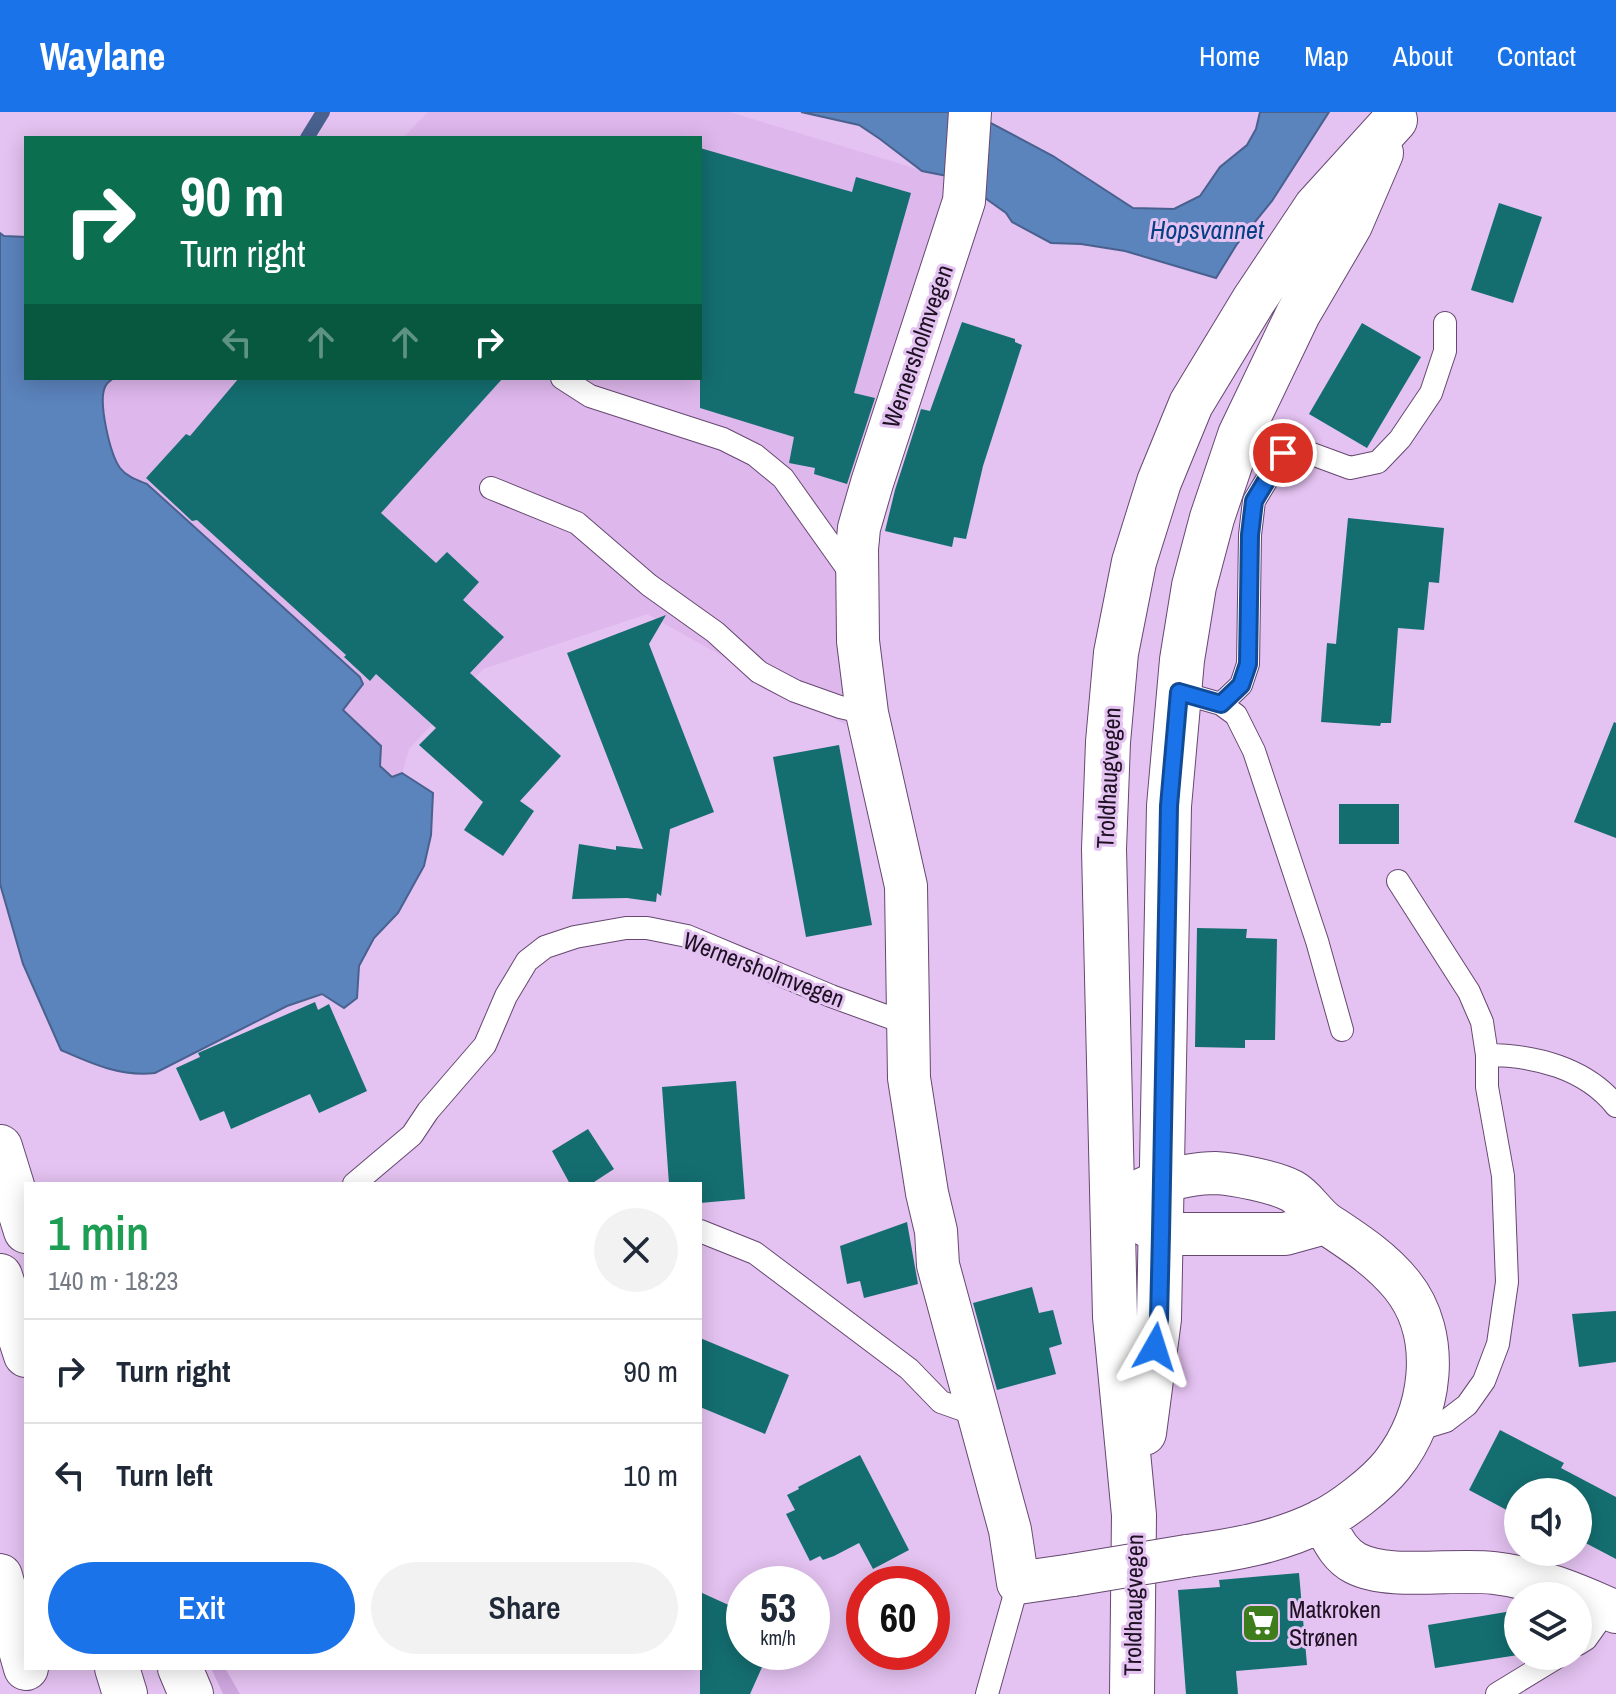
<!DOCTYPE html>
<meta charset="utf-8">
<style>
:root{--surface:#fff;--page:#f2f2f3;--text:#1f2937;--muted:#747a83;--line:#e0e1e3;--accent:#1a73e8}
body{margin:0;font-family:"Archivo Narrow",sans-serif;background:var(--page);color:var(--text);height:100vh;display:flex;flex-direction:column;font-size:30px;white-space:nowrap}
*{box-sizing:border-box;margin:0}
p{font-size:26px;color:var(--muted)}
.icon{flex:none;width:44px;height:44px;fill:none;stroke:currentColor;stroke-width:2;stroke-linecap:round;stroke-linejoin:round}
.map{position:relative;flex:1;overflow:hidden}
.side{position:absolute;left:24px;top:1070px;width:678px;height:488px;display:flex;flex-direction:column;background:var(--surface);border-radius:0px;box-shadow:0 4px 20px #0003}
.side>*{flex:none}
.banner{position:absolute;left:24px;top:24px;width:678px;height:244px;border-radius:0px;box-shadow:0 4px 20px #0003;background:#0b6e4f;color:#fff;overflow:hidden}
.fabs{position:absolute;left:1504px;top:1366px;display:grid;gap:16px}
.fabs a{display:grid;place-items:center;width:88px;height:88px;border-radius:50%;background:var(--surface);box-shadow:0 4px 20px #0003;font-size:40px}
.speed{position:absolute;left:726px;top:1454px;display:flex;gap:16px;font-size:40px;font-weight:700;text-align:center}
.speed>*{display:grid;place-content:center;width:104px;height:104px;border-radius:50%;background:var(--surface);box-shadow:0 4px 20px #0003;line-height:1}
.speed small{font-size:20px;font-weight:400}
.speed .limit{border:12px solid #d22;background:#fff;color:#111}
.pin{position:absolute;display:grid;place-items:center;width:68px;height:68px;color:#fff;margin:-34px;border:4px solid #fff;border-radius:50%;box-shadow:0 2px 8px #0007}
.me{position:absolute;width:88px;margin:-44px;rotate:6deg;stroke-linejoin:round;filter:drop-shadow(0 0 6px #0008)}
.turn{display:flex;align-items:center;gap:28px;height:168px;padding:0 24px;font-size:36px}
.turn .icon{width:104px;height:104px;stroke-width:2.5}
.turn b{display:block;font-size:56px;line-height:68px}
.lanes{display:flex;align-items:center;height:76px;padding:0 24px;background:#0003;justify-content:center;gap:40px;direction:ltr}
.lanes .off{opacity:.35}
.round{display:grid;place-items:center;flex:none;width:84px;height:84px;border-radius:42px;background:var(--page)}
.headline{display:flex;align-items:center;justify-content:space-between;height:136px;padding:0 24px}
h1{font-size:48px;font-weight:600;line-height:60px;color:#1e9e55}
.button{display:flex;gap:16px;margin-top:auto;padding:16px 24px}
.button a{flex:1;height:92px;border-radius:48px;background:var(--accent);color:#fff;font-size:32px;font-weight:600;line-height:92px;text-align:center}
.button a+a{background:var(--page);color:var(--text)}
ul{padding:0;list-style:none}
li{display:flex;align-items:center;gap:24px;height:104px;padding:0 24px;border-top:2px solid var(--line)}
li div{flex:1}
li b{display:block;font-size:30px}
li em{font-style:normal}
header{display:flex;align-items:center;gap:48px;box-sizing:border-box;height:112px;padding:0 40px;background:var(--accent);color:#fff}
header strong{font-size:38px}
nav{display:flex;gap:44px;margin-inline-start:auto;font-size:28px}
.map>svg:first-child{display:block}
.built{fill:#deb7ec}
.green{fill:#cfa6df}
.water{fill:#5b83bc;stroke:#48618e;stroke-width:2}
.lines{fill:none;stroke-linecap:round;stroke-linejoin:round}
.stream{stroke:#48618e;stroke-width:14}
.building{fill:#146e70}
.lane-casing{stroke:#664871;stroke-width:24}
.street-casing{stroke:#664871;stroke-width:44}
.primary-casing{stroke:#664871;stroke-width:46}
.highway-casing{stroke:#664871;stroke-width:46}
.lane{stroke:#fff;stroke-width:22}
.street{stroke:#fff;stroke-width:42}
.primary{stroke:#fff;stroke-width:44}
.highway{stroke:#fff;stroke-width:44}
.street-bridge-casing{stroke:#664871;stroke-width:44;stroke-linecap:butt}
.street-bridge{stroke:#fff;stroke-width:42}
.route-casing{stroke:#114b97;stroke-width:20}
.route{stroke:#1a73e8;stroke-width:14}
.labels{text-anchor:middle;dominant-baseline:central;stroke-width:6;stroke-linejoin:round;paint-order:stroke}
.street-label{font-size:24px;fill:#1d1122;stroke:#e4c2f1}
.poi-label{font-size:24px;fill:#1d1122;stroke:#e4c2f1;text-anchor:start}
.water-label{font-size:26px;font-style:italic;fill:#063f84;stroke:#e4c2f1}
</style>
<header>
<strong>Waylane</strong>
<nav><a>Home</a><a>Map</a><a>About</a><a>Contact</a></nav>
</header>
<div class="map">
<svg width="1616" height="1582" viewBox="0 0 1616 1582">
<rect width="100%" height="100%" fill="#e4c2f1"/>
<!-- built -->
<path class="built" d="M 428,0 L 729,0 L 947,66 L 926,218 L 844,483 L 838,542 L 846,613 L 647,502 L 483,557 L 409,637 L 402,661 L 392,665 L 380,654 L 381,634 L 343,598 L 362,573 L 147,372 L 127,363 L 119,354 L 113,341 L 102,288 L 105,274 L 114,266 L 700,266 L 700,26 L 403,26 Z"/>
<!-- green -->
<path class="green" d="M 211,1556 L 225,1556 L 240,1582 L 223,1582 Z"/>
<!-- water -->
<path class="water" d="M 801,0 L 970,0 L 1053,44 L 1133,96 L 1174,97 L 1200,84 L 1220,55 L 1247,33 L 1256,17 L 1260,0 L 1329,0 L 1272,89 L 1237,132 L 1216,166 L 1125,139 L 1081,132 L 1051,131 L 1012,110 L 1006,101 L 985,86 L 947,64 L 922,59 L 880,27 L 859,13 Z
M 0,121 L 4,124 L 26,125 L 26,266 L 114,266 C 110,269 107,270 105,275 C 98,290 110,342 120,356 C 127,365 137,368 147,372 L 360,565 L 363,572 L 343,598 L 381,634 L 380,654 L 392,665 L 402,661 L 433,681 L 431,723 L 424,754 L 398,801 L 374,826 L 359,854 L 357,886 L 344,896 L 322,882 L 287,894 L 155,961 C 121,965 93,952 61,938 L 23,852 L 0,772 Z"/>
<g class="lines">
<!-- stream -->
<path class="stream" d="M 307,26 L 323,0"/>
</g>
<!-- building -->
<path class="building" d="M 700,36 L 852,80 L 856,65 L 911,81 L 854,281 L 875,286 L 847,372 L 814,362 L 815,356 L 789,351 L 794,325 L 700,296 Z
M 1499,91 L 1542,105 L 1513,191 L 1471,178 Z
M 962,210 L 1015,227 L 1015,230 L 1022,233 L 983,354 L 966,427 L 954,425 L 952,435 L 885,419 L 895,378 L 921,297 L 930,299 Z
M 1362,211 L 1421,245 L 1367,336 L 1309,302 Z
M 239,266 L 503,266 L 381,401 L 436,451 L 447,440 L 479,470 L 463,488 L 504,525 L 470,561 L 561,644 L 520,689 L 534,699 L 503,744 L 464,718 L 483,690 L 419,633 L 436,616 L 376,562 L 370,569 L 344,545 L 346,543 L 197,408 L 192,409 L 146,366 L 186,322 L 190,324 Z
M 1348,406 L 1444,416 L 1439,471 L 1429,470 L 1424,518 L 1398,516 L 1391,611 L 1381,611 L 1380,614 L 1321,610 L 1327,531 L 1336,532 Z
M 666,503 L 649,532 L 714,700 L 670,717 L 661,784 L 657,781 L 656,790 L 627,786 L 572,787 L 579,732 L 616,738 L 616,734 L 643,737 L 567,541 Z
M 1614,610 L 1616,611 L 1616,726 L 1574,710 Z
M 839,633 L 872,813 L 806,825 L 773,645 Z
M 1339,692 L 1399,692 L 1399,732 L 1339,732 Z
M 1197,816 L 1247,817 L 1246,826 L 1277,827 L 1275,928 L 1245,928 L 1245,936 L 1195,935 Z
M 315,890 L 318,898 L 329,892 L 367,979 L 319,1001 L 310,982 L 231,1017 L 224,999 L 200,1009 L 176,956 L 200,945 L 198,941 Z
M 736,969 L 745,1087 L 700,1091 L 700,1072 L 669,1072 L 662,975 Z
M 588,1017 L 614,1057 L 591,1072 L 570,1072 L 552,1039 Z
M 907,1110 L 918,1172 L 864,1186 L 860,1169 L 847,1172 L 840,1134 Z
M 1032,1175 L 1039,1201 L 1053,1198 L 1062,1232 L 1049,1236 L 1056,1262 L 997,1278 L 973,1191 Z
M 1616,1199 L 1616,1250 L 1579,1255 L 1572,1202 Z
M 700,1226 L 789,1263 L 765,1322 L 700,1295 Z
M 1500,1318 L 1564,1351 L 1561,1356 L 1616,1385 L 1616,1447 L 1578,1427 L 1578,1380 L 1518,1380 L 1518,1404 L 1469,1378 Z
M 860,1343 L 909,1438 L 873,1457 L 859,1431 L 834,1444 L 823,1448 L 820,1444 L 810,1449 L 786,1402 L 795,1398 L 787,1383 L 799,1377 L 798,1375 Z
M 1299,1461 L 1307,1553 L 1236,1559 L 1238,1582 L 1186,1582 L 1178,1478 L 1220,1475 L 1219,1468 Z
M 700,1480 L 744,1500 L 744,1540 L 759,1540 L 767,1544 L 750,1582 L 700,1582 Z
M 1518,1498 L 1518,1543 L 1435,1556 L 1428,1513 Z"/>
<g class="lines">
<defs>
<path id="lane" d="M 562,266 L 590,284 L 723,327 L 755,343 L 783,366 L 852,463
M 491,376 L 577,411 L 649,473 L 715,520 L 759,560 L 795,579 L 840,595 L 867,601
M 1179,580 L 1221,592 L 1236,603 L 1254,639 L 1317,829 L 1342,918
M 1221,592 L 1241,573 L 1248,552 L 1250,423 L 1254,389 L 1283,341 L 1312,342 L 1350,356 L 1378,350 L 1400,327 L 1431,281 L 1445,239 L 1445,211
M 1398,769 L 1469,880 L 1482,910 L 1487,943 L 1487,975 L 1503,1064 L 1507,1170 L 1498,1232 L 1484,1269 L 1467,1293 L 1446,1309 L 1413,1319
M 1487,943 C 1534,943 1586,956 1616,994
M 354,1072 L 412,1023 L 428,999 L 485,933 L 506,884 L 527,849 L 545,835 L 575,825 L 626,816 L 647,816 L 687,824 L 831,884 L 908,912
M 700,1119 L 755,1141 L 909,1257 L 941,1290 L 978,1303
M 1578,1532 L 1586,1527 L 1608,1496
M 987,1582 L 1018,1471
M 1497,1582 L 1559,1544"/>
<path id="street" d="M 970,0 L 964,89 L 872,371 L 859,416 L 857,437 L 858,529 L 867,601 L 906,774 L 909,966 L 927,1081 L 936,1119 L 938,1153 L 1010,1418 L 1018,1471 L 1073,1463
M 1112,1092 C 1128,1085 1145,1074 1162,1070 C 1177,1065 1199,1061 1215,1061 C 1235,1062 1275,1070 1292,1079 C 1305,1086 1314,1103 1327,1112 C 1354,1130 1381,1147 1402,1173 C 1443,1224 1432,1303 1392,1353 C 1377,1372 1343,1398 1321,1409 C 1279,1430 1233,1438 1187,1444
M 1132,1105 L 1161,1122 L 1285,1122 L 1325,1111
M 1322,1408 C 1332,1425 1338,1442 1355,1451 C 1389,1469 1455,1456 1494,1461 C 1538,1466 1576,1482 1616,1500"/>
<path id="primary" d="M 1144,1321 L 1159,1207 L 1169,694 L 1182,548 L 1194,474 L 1212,406 L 1240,323 L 1298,202 L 1350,113 L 1381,41
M 1132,1582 L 1134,1403 L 1115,1205 L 1104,737 L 1108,630 L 1116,541 L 1134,450 L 1159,370 L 1191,292 L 1254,188 L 1316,95 L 1395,8"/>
<path id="highway" d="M 0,1035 L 26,1119
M 0,1164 L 26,1243
M 0,1464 L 26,1556
M 117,1556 L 125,1582
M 180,1556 L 191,1582"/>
</defs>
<!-- lane casing -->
<use href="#lane" class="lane-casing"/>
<!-- street casing -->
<use href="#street" class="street-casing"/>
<!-- primary casing -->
<use href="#primary" class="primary-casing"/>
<!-- highway casing -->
<use href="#highway" class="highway-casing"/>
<!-- lane -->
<use href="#lane" class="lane"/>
<!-- street -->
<use href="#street" class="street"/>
<!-- primary -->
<use href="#primary" class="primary"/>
<!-- highway -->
<use href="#highway" class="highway"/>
<defs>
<path id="street-bridge" d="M 1073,1463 L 1187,1444"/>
</defs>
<!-- street-bridge casing -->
<use href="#street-bridge" class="street-bridge-casing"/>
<!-- street-bridge -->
<use href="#street-bridge" class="street-bridge"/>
</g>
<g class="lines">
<defs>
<path id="route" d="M 1155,1235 L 1159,1207 L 1161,1122 L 1169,694 L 1179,580 L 1221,592 L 1241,573 L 1248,552 L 1250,423 L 1254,389 L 1283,341"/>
</defs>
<!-- route casing -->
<use href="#route" class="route-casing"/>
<!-- route -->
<use href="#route" class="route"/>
</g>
<!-- icons -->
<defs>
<symbol id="supermarket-square" viewBox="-11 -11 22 22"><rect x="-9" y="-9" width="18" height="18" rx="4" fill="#3e7d1b" stroke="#e4c2f1"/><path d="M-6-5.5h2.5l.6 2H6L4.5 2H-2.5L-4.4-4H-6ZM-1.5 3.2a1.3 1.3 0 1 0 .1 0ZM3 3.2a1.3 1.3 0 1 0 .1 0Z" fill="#fff"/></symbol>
</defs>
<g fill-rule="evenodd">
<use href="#supermarket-square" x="1239" y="1489" width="44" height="44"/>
</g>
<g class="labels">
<!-- street labels -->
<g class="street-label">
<text transform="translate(917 234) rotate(-71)">Wernersholmvegen</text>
<text transform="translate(1108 666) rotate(-87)">Troldhaugvegen</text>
<text transform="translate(764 857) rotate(21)">Wernersholmvegen</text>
<text transform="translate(1133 1493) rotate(-89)">Troldhaugvegen</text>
</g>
<!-- poi labels -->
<g class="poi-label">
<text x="1289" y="1497">Matkroken<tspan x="1289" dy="28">Strønen</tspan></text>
</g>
<!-- water labels -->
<g class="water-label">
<text x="1207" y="117">Hopsvannet</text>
</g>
</g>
</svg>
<div class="fabs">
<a><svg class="icon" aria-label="sound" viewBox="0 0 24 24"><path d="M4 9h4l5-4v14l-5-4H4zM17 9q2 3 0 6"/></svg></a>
<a><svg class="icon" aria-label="layers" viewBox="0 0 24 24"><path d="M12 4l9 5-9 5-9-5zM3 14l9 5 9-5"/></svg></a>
</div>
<div class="speed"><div>53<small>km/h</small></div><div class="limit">60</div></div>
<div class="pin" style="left:1283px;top:341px;background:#d93025"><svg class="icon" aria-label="arrive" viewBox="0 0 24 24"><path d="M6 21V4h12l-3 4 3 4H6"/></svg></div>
<svg class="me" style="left:1155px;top:1235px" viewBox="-20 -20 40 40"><path d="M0-17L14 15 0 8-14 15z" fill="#1a73e8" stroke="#fff" stroke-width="4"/></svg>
<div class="banner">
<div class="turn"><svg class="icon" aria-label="right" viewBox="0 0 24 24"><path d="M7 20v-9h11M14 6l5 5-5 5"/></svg><div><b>90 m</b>Turn right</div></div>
<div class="lanes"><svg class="icon off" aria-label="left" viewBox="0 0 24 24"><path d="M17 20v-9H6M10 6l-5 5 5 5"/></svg><svg class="icon off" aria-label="ahead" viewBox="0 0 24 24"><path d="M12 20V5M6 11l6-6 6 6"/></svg><svg class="icon off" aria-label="ahead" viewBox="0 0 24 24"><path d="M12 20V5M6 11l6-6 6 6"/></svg><svg class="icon" aria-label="right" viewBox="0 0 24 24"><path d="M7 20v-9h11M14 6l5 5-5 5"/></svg></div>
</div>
<section class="side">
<div class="headline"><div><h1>1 min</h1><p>140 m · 18:23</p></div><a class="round"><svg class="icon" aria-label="close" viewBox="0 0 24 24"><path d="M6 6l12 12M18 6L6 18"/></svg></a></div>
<ul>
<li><svg class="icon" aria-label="right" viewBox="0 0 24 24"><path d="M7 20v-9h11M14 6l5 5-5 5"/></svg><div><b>Turn right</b></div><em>90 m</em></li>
<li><svg class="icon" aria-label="left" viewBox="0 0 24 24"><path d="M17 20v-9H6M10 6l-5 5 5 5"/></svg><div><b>Turn left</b></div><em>10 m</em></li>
</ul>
<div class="button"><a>Exit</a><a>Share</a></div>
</section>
</div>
